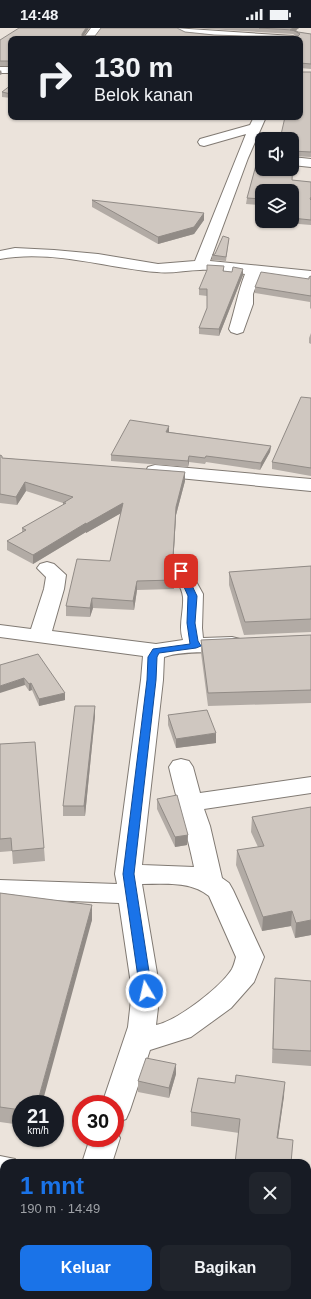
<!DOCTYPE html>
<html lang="id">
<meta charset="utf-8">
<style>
:root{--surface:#171b24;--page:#20242c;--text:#f1f3f6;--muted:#9ea1a6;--accent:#1a73e8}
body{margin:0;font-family:Helvetica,sans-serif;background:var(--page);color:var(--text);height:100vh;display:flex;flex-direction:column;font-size:15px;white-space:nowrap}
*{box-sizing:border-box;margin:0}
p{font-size:13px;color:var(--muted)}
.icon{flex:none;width:22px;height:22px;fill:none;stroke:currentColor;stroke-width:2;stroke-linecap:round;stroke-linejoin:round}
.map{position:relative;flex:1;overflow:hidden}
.panel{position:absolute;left:0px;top:1131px;width:311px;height:140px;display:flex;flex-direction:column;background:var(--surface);border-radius:12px 12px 0 0;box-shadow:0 1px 3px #0004}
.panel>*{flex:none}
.top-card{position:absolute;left:8px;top:8px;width:295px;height:84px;border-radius:8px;box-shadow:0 1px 3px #0004;background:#171b24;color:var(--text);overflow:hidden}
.tools{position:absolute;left:255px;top:104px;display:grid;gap:8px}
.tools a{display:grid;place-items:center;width:44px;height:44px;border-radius:8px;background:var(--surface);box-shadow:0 1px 3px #0004;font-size:20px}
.speed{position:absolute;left:12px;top:1067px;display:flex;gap:8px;font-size:20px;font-weight:700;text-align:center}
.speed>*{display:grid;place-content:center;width:52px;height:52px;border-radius:50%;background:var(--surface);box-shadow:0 1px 3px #0004;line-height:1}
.speed small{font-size:10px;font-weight:400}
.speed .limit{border:6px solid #d22;background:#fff;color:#111}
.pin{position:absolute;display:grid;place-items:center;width:34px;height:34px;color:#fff;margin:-17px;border-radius:8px;box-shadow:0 2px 6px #0006}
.me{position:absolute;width:44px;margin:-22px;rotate:351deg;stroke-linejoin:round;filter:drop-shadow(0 0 3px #0008)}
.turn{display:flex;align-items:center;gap:14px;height:84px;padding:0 20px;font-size:18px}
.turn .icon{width:52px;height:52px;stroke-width:2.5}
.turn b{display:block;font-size:28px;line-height:34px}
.round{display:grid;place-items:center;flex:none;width:42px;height:42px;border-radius:8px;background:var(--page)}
.head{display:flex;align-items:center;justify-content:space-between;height:68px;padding:0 20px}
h1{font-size:24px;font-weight:600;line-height:30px;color:var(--accent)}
.cta{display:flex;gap:8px;margin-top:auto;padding:8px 20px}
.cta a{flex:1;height:46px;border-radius:8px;background:var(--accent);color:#fff;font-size:16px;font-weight:600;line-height:46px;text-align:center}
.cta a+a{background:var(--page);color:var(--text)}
.status{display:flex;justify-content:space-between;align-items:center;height:28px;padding:0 20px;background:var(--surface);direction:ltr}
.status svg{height:11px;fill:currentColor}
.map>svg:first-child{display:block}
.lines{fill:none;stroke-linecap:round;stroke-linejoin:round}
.minor-casing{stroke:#817a73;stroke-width:2}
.minor{fill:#fff;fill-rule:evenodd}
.wall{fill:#b2aba5}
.shaded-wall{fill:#918b86}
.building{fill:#cfc7c0;stroke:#918b86}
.route{fill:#1a73e8;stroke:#114b97}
</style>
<div class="status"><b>14:48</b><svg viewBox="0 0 49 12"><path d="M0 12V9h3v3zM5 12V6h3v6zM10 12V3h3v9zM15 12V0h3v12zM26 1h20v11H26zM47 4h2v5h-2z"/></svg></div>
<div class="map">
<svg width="311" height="1271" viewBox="0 0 311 1271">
<rect width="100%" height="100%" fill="#ebe3db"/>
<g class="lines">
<defs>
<path id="minor" d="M 91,0 L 102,0 L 94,11 L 83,11 Z
M 174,0 L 293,8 L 298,11 C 262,11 223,13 187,7 C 182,6 177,4 174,0 Z
M 0,39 L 11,39 L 11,45 L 0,45 Z
M 254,89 L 266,89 L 248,130 L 210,233 L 311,243 L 311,253 L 260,247 L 253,266 L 253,276 L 243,304 L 237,306 L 231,304 L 229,301 C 235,282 238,264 245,246 C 230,244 214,241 200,242 C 186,242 171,246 157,244 C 107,240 51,221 0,231 L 0,223 L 15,220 L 54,222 L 98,226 L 158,236 L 195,233 L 246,106 L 204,118 L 200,117 L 198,114 L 200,111 L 250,97 Z
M 292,129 L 311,131 L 311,139 L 292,137 Z
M 155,437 L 311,451 L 311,463 L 148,447 L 146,443 L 148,439 Z
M 47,534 L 54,536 L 66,547 L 64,561 L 52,603 L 156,616 L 183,612 C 178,598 184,584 183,569 C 182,559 175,551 171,543 L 174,539 L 181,537 L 188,539 L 203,566 L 202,600 L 203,610 L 232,609 L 240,611 L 243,616 L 240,621 C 215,627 188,621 164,629 L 163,652 L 142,837 L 194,839 C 187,805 177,773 169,739 L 173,733 L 181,731 L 189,733 L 193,739 L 200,765 L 311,749 L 311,765 L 204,781 L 210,798 L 222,850 L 229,855 L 233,862 L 264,929 L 254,954 L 231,980 L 191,1009 L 150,1022 L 130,1082 L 126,1091 L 115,1095 L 115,1076 L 102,1076 L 128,999 L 132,963 L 119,875 L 0,870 L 0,852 L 117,856 L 115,846 L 141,652 L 143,628 L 0,609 L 0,597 L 31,601 L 44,561 L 46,549 L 37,540 L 40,536 ZM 142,856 C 165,856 191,853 209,868 L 236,929 C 235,933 234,937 232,941 C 221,959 177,993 156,997 L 160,963 Z
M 115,1101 L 120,1110 L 112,1135 L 82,1135 L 90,1110 L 115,1110 Z
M 0,1128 L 15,1131 L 17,1135 L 4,1135 L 4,1154 L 0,1154 Z
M 52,1267 L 86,1267 L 86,1271 L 52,1271 Z
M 153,1267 L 187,1267 L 187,1271 L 153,1271 Z"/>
</defs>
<!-- minor casing -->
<use href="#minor" class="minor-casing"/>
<!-- minor -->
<use href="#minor" class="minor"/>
</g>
<!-- wall -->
<path class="wall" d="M 89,0 L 84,8 L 185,4 L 214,7 L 243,8 L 296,8 L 293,6 L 191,0 L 299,0 L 296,2 L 298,4 L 311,6 L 311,41 L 300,40 L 300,11 L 11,11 L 11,38 L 0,38 L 0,12 Z
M 311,44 L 311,129 L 292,128 L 285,89 Z
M 11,57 L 11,70 L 2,69 L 2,64 Z
M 261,119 L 262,119 L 262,141 L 292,141 L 292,133 L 293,134 L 292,152 L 311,154 L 311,197 L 274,194 L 274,193 L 292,193 L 292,163 L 262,163 L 262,177 L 246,176 L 247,170 Z
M 92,172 L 204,192 L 194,206 L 158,216 L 92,179 Z
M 229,210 L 226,233 L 212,232 L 212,227 L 215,226 Z
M 224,238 L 224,243 L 243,247 L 219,308 L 199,306 L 199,300 L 207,281 L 207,268 L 199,267 L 199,261 Z
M 311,248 L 311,281 L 310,280 L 310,274 L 255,265 L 255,259 L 309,251 Z
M 311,305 L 311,316 L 309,315 L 309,310 Z
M 311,370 L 311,448 L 272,441 L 272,434 Z
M 169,404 L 271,418 L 270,424 L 260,442 L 206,434 L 205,436 L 189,434 L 188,439 L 111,433 L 111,427 Z
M 0,427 L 2,428 L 2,430 L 185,444 L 185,453 L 176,487 L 173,538 L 172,539 L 174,552 L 174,561 L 137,562 L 134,582 L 93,580 L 90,589 L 66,588 L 66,578 L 110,533 L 121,485 L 86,505 L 86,504 L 33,536 L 7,522 L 7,513 L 22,504 L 22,500 L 63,477 L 63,475 L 26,463 L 17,477 L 0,475 Z
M 311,538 L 311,604 L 244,607 L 229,557 L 229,544 Z
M 311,607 L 311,675 L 208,678 L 201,625 L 201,612 Z
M 0,637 L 65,672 L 39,678 L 32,662 L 29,663 L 25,657 Z
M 95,678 L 95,688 L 85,788 L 63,788 L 63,778 Z
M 168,687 L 216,715 L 176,720 L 168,697 Z
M 0,716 L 44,820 L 45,833 L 13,836 L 12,823 L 0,824 Z
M 157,771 L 188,807 L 187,817 L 175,819 L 157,781 Z
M 311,779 L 311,907 L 295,910 L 291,898 L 262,903 L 236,837 L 237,822 L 258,819 L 251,804 L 252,789 Z
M 0,865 L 92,877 L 92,892 L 21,1076 L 21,1097 L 0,1094 Z
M 275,950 L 311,953 L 311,1038 L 272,1035 L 274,965 Z
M 176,1036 L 176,1046 L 169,1070 L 138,1064 L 138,1053 Z
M 284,1068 L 278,1110 L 239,1105 L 191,1098 L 191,1084 Z"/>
<!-- shaded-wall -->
<path class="shaded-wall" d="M 86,0 L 89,0 L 82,10 L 82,6 Z
M 293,0 L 299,0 L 295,3 L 293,2 L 290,2 Z
M 1,42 L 2,46 L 0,47 L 0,43 Z
M 204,185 L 204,192 L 194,206 L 158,216 L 158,209 Z
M 243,241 L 243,247 L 219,308 L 219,301 Z
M 169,398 L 169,405 L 166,404 Z
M 271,418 L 270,424 L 260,442 L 261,435 Z
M 189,428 L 189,434 L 188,439 L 188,433 Z
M 185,444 L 185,453 L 176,487 L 173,538 L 170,542 L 170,533 L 176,479 Z
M 25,454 L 26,463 L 17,477 L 16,469 Z
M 123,475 L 123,484 L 86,505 L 86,504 L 33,536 L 33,527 L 86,495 Z
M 137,553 L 137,562 L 134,582 L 133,573 Z
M 92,570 L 93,580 L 90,589 L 90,580 Z
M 24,650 L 25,657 L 0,665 L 0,658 Z
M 31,655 L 32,662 L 29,663 L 29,656 Z
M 65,665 L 65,672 L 39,678 L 39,671 Z
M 95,678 L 95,688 L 85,788 L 84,778 Z
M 216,705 L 216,715 L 176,720 L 176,711 Z
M 188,807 L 187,817 L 175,819 L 175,809 Z
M 92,877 L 92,892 L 42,1076 L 37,1076 Z
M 292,883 L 291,898 L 262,903 L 263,889 Z
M 311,892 L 311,907 L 295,910 L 296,895 Z
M 176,1036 L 176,1046 L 169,1070 L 169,1060 Z
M 285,1054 L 284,1068 L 276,1124 L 277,1110 Z"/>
<!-- building -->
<path class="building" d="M 19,0 L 86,0 L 82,6 L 82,8 L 95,8 L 101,0 L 177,0 L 185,4 L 214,7 L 243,8 L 298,8 L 300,6 L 293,2 L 259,0 L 293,0 L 290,2 L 296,3 L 298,4 L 311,6 L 311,36 L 300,35 L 300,11 L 11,11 L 11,34 L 11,33 L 0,33 L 0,12 Z
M 300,44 L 311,44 L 311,124 L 292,123 L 292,111 L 280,111 L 285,89 L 300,89 Z
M 11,57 L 11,66 L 2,64 Z
M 261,119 L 262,119 L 262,141 L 292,141 L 292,133 L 293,134 L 292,152 L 311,154 L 311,169 L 310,171 L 311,172 L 311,192 L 292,190 L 292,163 L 262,163 L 262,171 L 247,170 Z
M 92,172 L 204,185 L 194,199 L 158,209 Z
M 223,208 L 229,210 L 226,229 L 212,227 L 215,226 Z
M 207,237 L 224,238 L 223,243 L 232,244 L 233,239 L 243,241 L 219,301 L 199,300 L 207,280 L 207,261 L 199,261 L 207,242 Z
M 261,244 L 309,251 L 309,249 L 311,248 L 311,268 L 255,259 Z
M 301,369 L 311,370 L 311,440 L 272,434 Z
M 130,392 L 169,398 L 166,404 L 271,418 L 261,435 L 206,428 L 205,430 L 189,428 L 188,433 L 111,427 Z
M 0,427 L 2,428 L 2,430 L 185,444 L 176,479 L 173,529 L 170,533 L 173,540 L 174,552 L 137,553 L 133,573 L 92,570 L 90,580 L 66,578 L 77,531 L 110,533 L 123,475 L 86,496 L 86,495 L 33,527 L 7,513 L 26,502 L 22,500 L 66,475 L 63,475 L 73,469 L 25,454 L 16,469 L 0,466 Z
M 311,538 L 311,591 L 245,594 L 229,544 Z
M 311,607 L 311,662 L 208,665 L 201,612 Z
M 38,626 L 65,665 L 39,671 L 31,655 L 29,656 L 24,650 L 0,658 L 0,637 Z
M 75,678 L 95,678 L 84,778 L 63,778 Z
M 207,682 L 216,705 L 176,711 L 168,687 Z
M 35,714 L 44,820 L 12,823 L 11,810 L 0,811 L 0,716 Z
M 177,767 L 188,807 L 175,809 L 157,771 Z
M 311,779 L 311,892 L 296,895 L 292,883 L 263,889 L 237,822 L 264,818 L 252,789 Z
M 0,865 L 92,877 L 37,1076 L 21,1076 L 21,1082 L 0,1079 Z
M 275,950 L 311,953 L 311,1023 L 273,1021 Z
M 146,1030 L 176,1036 L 169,1060 L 138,1053 Z
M 236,1047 L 285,1054 L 277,1110 L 293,1112 L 291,1135 L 235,1135 L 240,1091 L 191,1084 L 198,1050 L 235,1055 Z
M 221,1267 L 281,1267 L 281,1271 L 220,1271 Z"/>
<!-- route -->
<path class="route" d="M 181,540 L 185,543 L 197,568 L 195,595 L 198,613 L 201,618 L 196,620 L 159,625 L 157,629 L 156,652 L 134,846 L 152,963 L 150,966 L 146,968 L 142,966 L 140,963 L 123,846 L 147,652 L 148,629 L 153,621 L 190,616 L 187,595 L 188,568 L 177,543 Z"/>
</svg>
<div class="tools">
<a><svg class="icon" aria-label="sound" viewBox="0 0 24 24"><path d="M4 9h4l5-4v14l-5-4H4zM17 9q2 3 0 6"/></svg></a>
<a><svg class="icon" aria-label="layers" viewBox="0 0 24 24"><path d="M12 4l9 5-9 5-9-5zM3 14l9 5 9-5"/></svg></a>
</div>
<div class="speed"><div>21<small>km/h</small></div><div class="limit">30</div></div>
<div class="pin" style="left:181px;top:543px;background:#d93025"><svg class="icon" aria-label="arrive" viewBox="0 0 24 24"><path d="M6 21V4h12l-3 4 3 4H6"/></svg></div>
<svg class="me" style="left:146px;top:963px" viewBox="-20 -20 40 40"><circle r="17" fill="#1a73e8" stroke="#fff" stroke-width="3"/><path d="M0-11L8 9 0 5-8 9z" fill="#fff"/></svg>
<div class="top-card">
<div class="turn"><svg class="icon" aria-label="right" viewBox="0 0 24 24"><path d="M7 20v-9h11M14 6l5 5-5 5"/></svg><div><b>130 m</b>Belok kanan</div></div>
</div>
<section class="panel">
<div class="head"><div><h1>1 mnt</h1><p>190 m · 14:49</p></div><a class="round"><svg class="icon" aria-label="close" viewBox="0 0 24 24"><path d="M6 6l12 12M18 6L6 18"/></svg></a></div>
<div class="cta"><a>Keluar</a><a>Bagikan</a></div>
</section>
</div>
